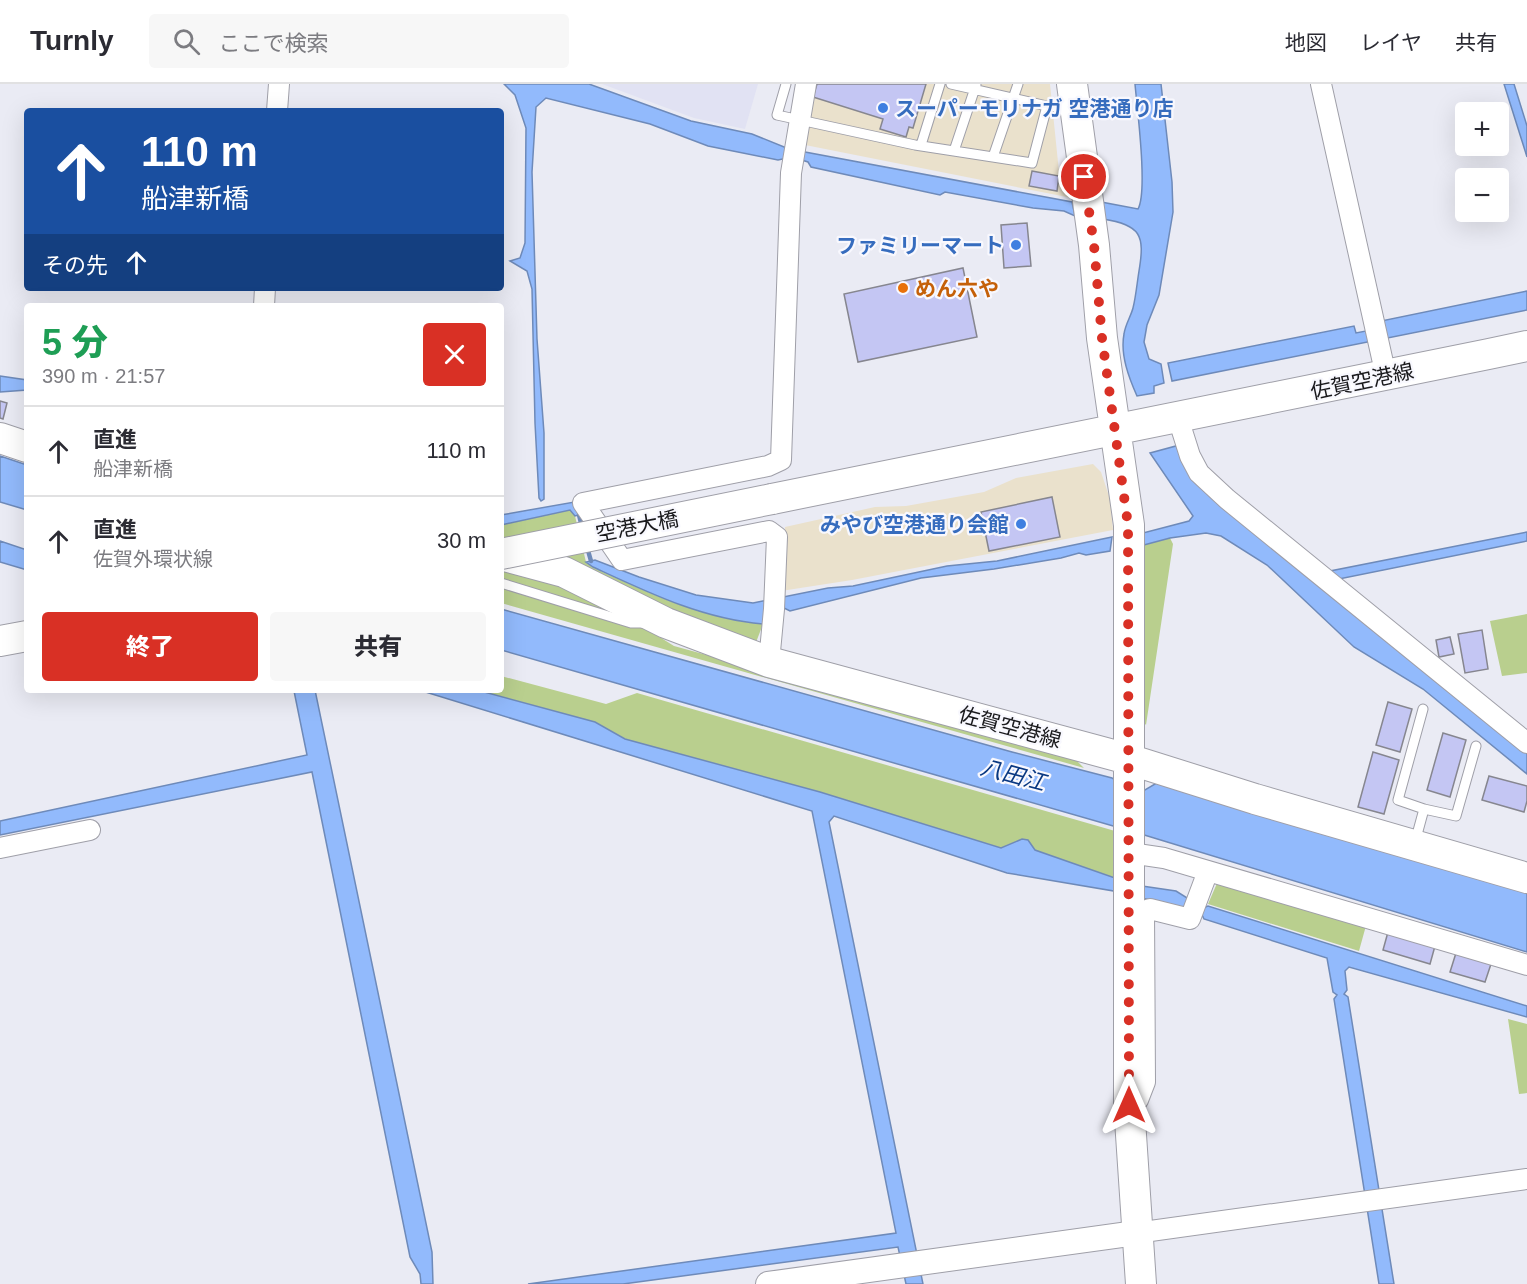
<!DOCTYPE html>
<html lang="ja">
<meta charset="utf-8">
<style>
:root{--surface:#fff;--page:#f7f7f7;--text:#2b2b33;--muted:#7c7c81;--line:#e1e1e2;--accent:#d93025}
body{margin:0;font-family:Arial,"Noto Sans JP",sans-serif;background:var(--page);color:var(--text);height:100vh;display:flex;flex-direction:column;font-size:22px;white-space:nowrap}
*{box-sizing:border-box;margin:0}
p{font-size:20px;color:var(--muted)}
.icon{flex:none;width:33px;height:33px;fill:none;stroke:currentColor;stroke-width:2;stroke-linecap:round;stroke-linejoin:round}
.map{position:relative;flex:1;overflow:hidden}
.sheet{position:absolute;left:24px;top:219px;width:480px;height:390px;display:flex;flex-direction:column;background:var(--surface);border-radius:6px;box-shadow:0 6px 24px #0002}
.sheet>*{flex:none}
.guide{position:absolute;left:24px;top:24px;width:480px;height:183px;border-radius:6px;box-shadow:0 6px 24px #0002;background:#1a4fa0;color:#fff;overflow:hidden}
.tools{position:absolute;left:1455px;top:18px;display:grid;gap:12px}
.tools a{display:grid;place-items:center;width:54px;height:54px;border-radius:6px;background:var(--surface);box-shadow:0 6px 24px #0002;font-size:30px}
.pin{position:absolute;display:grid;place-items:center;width:51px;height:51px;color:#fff;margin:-26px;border:3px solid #fff;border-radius:50%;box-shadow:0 2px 6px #0007}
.me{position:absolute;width:66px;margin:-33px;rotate:0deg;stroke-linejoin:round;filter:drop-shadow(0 0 4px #0008)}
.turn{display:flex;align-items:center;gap:21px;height:126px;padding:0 18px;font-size:27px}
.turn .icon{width:78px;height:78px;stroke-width:2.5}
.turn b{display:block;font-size:42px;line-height:51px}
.then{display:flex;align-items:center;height:57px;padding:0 18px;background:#0003;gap:12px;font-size:22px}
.round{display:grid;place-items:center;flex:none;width:63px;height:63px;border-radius:6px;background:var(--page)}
.summary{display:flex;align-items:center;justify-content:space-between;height:102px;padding:0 18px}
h1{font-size:36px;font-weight:800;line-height:45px;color:#1e9e55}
.action{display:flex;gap:12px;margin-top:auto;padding:12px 18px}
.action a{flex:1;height:69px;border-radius:6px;background:var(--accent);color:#fff;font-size:24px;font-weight:800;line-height:69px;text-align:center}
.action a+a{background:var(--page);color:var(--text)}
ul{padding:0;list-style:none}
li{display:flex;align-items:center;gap:18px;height:90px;padding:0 18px;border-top:2px solid var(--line)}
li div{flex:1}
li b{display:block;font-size:22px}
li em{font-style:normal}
header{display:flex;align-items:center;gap:36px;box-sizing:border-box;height:84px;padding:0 30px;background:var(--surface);border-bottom:2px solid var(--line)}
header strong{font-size:28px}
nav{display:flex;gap:33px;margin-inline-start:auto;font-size:21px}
.search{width:420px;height:54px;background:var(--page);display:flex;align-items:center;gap:15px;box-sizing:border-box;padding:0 21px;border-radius:6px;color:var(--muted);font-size:22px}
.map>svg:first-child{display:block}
.commercial{fill:#eae1cc}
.built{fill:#e1e2f3}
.green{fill:#b9cf8e}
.water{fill:#92bafc;stroke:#6e8ab9;stroke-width:1.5}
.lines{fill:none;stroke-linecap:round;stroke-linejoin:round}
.stream{stroke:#6e8ab9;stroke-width:4.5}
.building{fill:#c4c6f3;stroke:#86868f;stroke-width:1.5}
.service-casing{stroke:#9f9fa8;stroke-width:11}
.minor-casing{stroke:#9f9fa8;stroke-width:22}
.tertiary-casing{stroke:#9f9fa8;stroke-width:26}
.primary-casing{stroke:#9f9fa8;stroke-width:32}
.service{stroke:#fff;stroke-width:9}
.minor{stroke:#fff;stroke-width:20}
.tertiary{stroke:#fff;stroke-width:24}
.primary{stroke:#fff;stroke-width:30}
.primary-bridge-casing{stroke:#9f9fa8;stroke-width:32;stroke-linecap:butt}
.primary-bridge{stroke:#fff;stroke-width:30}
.route{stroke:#d93025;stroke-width:10;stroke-dasharray:0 18}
.shop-dot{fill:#3f7fe0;stroke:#f8f8fe;stroke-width:2}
.food-dot{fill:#e8710a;stroke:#f8f8fe;stroke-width:2}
.labels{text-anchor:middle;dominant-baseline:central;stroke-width:4.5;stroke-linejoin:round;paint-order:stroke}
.shop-label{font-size:21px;font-weight:bold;fill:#366cbe;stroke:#f8f8fe;text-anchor:end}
.food-label{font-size:21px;font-weight:bold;fill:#c56008;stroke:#f8f8fe;text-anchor:start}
.street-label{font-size:21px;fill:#19191c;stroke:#f8f8fe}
.water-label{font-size:22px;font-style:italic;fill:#093882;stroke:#f8f8fe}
</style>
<header>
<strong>Turnly</strong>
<div class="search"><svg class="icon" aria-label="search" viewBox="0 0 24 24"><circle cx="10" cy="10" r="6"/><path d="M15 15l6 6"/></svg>ここで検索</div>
<nav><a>地図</a><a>レイヤ</a><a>共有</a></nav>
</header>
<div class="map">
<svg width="1527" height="1200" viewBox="0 0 1527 1200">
<rect width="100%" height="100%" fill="#eaebf4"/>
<!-- commercial -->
<path class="commercial" d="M 812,0 L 1050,0 L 1059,88 L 1072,114 L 800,60 Z
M 1093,380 L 1101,388 L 1110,415 L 1113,446 L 852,496 L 781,507 L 785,443 L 875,423 L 906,422 L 984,408 L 1016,394 Z"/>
<!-- built -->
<path class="built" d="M 602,0 L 758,0 L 745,45 L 694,34 Z"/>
<!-- green -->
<path class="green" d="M 570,426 L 575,432 L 586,478 L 592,483 C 647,508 702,535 763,540 L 755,561 L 501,460 L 501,441 Z
M 1170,454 L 1173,460 L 1146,641 L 1141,635 L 1140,462 Z
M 501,484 L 597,514 L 674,562 L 1071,671 L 1084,684 L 501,519 Z
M 1527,530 L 1527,589 L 1502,592 L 1490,537 Z
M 501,592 L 606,620 L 637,609 L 1115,747 L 1115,794 L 1035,766 L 1022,755 L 1001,764 L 820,708 L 625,655 L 595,638 L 477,606 L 501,606 Z
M 1218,797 L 1367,838 L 1359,867 L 1208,820 Z
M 1508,935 L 1527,940 L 1527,1009 L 1519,1010 Z"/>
<!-- water -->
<path class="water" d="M 504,0 L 589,0 L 691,37 L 752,50 L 789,65 L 1072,118 L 1075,132 L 1064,127 L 1033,124 L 945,108 L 940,111 L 811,83 L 808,78 L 792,73 L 778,76 L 708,62 L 650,40 L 546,14 L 536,23 L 532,88 L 537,255 L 544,349 L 544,415 L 541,417 L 539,414 L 535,339 L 532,205 L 527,187 L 510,177 L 520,174 L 525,159 L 526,44 L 515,11 Z
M 1135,0 L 1161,0 L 1172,98 L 1173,128 L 1159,211 L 1147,241 L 1144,258 L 1149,275 L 1161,280 L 1164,299 L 1154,302 L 1154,309 L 1137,312 C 1129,294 1120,271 1124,250 C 1125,241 1131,232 1133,224 C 1136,212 1137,199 1139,187 C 1145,151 1141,141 1103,135 L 1101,118 L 1138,125 C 1148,107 1137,24 1135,0 Z
M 1504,0 L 1514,0 L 1527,42 L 1527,73 Z
M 1527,207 L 1527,226 L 1172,297 L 1168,279 L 1354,242 L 1356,249 L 1382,244 L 1381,237 Z
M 0,292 L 27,296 L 27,306 L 0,308 Z
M 1176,362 L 1186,383 L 1506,654 L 1527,669 L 1527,690 L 1423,605 L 1354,563 L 1267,481 L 1221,452 L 1206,449 L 1170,454 L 1140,462 L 1139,450 L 1189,437 L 1193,432 L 1150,369 Z
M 0,372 L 27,381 L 27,426 L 0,418 Z
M 580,417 L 583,430 L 575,432 L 570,426 L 501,441 L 501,431 Z
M 1527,448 L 1527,457 L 1339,495 L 1330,487 Z
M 1112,453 L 1110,467 L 1086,471 L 1079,469 L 1061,474 L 994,485 L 921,494 L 790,527 L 780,522 L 763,540 C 702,535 647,508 593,483 L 586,478 L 595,476 L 639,493 L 696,511 L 753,519 L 828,504 L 853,502 L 947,482 L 997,477 Z
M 0,457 L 27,466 L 27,486 L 0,478 Z
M 501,525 L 1012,668 L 1112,694 L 1116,697 L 1145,706 L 1160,697 L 1527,805 L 1527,868 L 1141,750 L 501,566 Z
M 298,606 L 315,606 L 432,1168 L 433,1200 L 421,1200 L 420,1190 L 410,1173 L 312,688 L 0,751 L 0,737 L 307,671 L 294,607 Z
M 419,606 L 477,606 L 595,638 L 625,655 L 820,708 L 1001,764 L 1022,755 L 1028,756 L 1035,766 L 1115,794 L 1114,807 L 1007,789 L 834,732 L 829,738 L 923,1200 L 906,1200 L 898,1163 L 623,1200 L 528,1200 L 896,1149 L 812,727 Z
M 1142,802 L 1176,807 L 1203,824 L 1208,822 L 1527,922 L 1527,933 L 1349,883 L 1345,887 L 1347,906 L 1344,910 L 1348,913 L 1394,1200 L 1379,1200 L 1334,915 L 1337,911 L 1333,908 L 1327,874 L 1204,835 L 1201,829 L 1142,814 Z"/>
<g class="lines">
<!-- stream -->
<path class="stream" d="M 579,431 L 582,443
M 587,463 L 591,477"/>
</g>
<!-- building -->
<path class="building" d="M 817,0 L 926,0 L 913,44 L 909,43 L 906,53 L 880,45 L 883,35 L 813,13 Z
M 1032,87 L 1059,92 L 1057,107 L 1029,102 Z
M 1027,139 L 1031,182 L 1004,184 L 1001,141 Z
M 963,184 L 977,253 L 858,278 L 844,210 Z
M 0,317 L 7,319 L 3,335 L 0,334 Z
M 1052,413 L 1060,453 L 989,467 L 981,428 Z
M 1482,546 L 1488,585 L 1465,589 L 1458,550 Z
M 1450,553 L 1454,570 L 1439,573 L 1436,556 Z
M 1388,618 L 1412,625 L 1400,668 L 1376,661 Z
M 1443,649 L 1466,656 L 1450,713 L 1427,706 Z
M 1373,668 L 1399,676 L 1384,730 L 1358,723 Z
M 1489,692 L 1527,702 L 1527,717 L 1524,728 L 1482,716 Z
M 1388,848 L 1435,862 L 1430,880 L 1383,866 Z
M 1456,869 L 1491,880 L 1485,898 L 1450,888 Z"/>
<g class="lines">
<defs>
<path id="service" d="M 786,0 L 777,31 L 915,61 L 1032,79 L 1047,22
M 951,0 L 1047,22 L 1073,25
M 921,61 L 940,0
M 954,67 L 976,1
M 993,73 L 1018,0
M 501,499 L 631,539 L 643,539
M 1424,725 L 1456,732 L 1476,662
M 1415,758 L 1424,725 L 1398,716 L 1423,625"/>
<path id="minor" d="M 1321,0 L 1386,292
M 277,27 L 279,0
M 264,222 L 265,204
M 1178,334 L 1190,372 L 1199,389 L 1227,415 L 1527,659
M 769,578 L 774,525 L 777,453 L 769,447 L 622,476 L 583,419 L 768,382 L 781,376 L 791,89 L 806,0
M 0,764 L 90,746
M 1137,770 L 1164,774 L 1527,881
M 1129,1021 L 1138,1016 L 1145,998 L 1144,827 L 1150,825 L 1190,835 L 1208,787
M 1136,1149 L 1527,1095"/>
<path id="tertiary" d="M 768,1200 L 1136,1149"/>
<path id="primary" d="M 1072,0 L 1094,161 L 1102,254 L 1129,441 L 1129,1021 L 1141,1200
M 0,354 L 27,363
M 772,415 C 1024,363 1276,315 1527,262
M 501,471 L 564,488 L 666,539 L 769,578 L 1128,675 L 1255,715 L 1527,794
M 0,557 L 27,552"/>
</defs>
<!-- service casing -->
<use href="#service" class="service-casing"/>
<!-- minor casing -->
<use href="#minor" class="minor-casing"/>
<!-- tertiary casing -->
<use href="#tertiary" class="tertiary-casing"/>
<!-- primary casing -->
<use href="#primary" class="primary-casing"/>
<!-- service -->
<use href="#service" class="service"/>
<!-- minor -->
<use href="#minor" class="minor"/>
<!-- tertiary -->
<use href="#tertiary" class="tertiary"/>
<!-- primary -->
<use href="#primary" class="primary"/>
<defs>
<path id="primary-bridge" d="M 501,470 L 772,415"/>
</defs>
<!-- primary-bridge casing -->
<use href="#primary-bridge" class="primary-bridge-casing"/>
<!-- primary-bridge -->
<use href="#primary-bridge" class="primary-bridge"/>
</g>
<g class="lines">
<!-- route -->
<path class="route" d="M 1084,93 L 1094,161 L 1102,254 L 1128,441 L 1129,1021"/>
</g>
<!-- markers -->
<g class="shop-dot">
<circle cx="883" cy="24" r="6"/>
<circle cx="1016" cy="161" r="6"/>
<circle cx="1021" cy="440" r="6"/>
</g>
<circle class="food-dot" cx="903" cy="204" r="6"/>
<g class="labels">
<!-- shop labels -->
<g class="shop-label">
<text x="895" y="24" text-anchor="start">スーパーモリナガ 空港通り店</text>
<text x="1004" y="161">ファミリーマート</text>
<text x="1009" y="440">みやび空港通り会館</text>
</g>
<!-- food labels -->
<g class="food-label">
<text x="915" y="204">めん六や</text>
</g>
<!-- street labels -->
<g class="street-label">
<text transform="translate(1362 297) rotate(-12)">佐賀空港線</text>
<text transform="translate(637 442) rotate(-11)">空港大橋</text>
<text transform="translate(1010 643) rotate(15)">佐賀空港線</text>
</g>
<!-- water labels -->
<g class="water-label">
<text transform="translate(1013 691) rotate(15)">八田江</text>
</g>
</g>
</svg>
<div class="tools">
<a>+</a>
<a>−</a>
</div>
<div class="pin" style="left:1084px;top:93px;background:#d93025"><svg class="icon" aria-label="arrive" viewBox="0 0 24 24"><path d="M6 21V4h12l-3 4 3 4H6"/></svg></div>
<svg class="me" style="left:1129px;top:1021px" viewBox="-20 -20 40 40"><path d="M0-17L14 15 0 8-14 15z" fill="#d93025" stroke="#fff" stroke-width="4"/></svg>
<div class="guide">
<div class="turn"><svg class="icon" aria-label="ahead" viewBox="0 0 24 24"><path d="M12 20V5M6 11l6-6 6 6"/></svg><div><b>110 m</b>船津新橋</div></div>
<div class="then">その先<svg class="icon" aria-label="ahead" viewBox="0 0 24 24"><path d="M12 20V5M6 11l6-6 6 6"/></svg></div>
</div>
<section class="sheet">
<div class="summary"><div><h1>5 分</h1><p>390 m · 21:57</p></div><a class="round" style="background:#d93025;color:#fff"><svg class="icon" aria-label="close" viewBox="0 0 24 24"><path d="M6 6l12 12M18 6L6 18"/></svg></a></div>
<ul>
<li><svg class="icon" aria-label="ahead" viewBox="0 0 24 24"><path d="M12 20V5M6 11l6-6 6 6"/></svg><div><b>直進</b><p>船津新橋</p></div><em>110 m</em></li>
<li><svg class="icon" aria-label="ahead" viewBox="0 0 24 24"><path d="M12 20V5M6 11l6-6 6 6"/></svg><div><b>直進</b><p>佐賀外環状線</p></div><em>30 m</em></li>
</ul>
<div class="action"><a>終了</a><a>共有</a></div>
</section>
</div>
